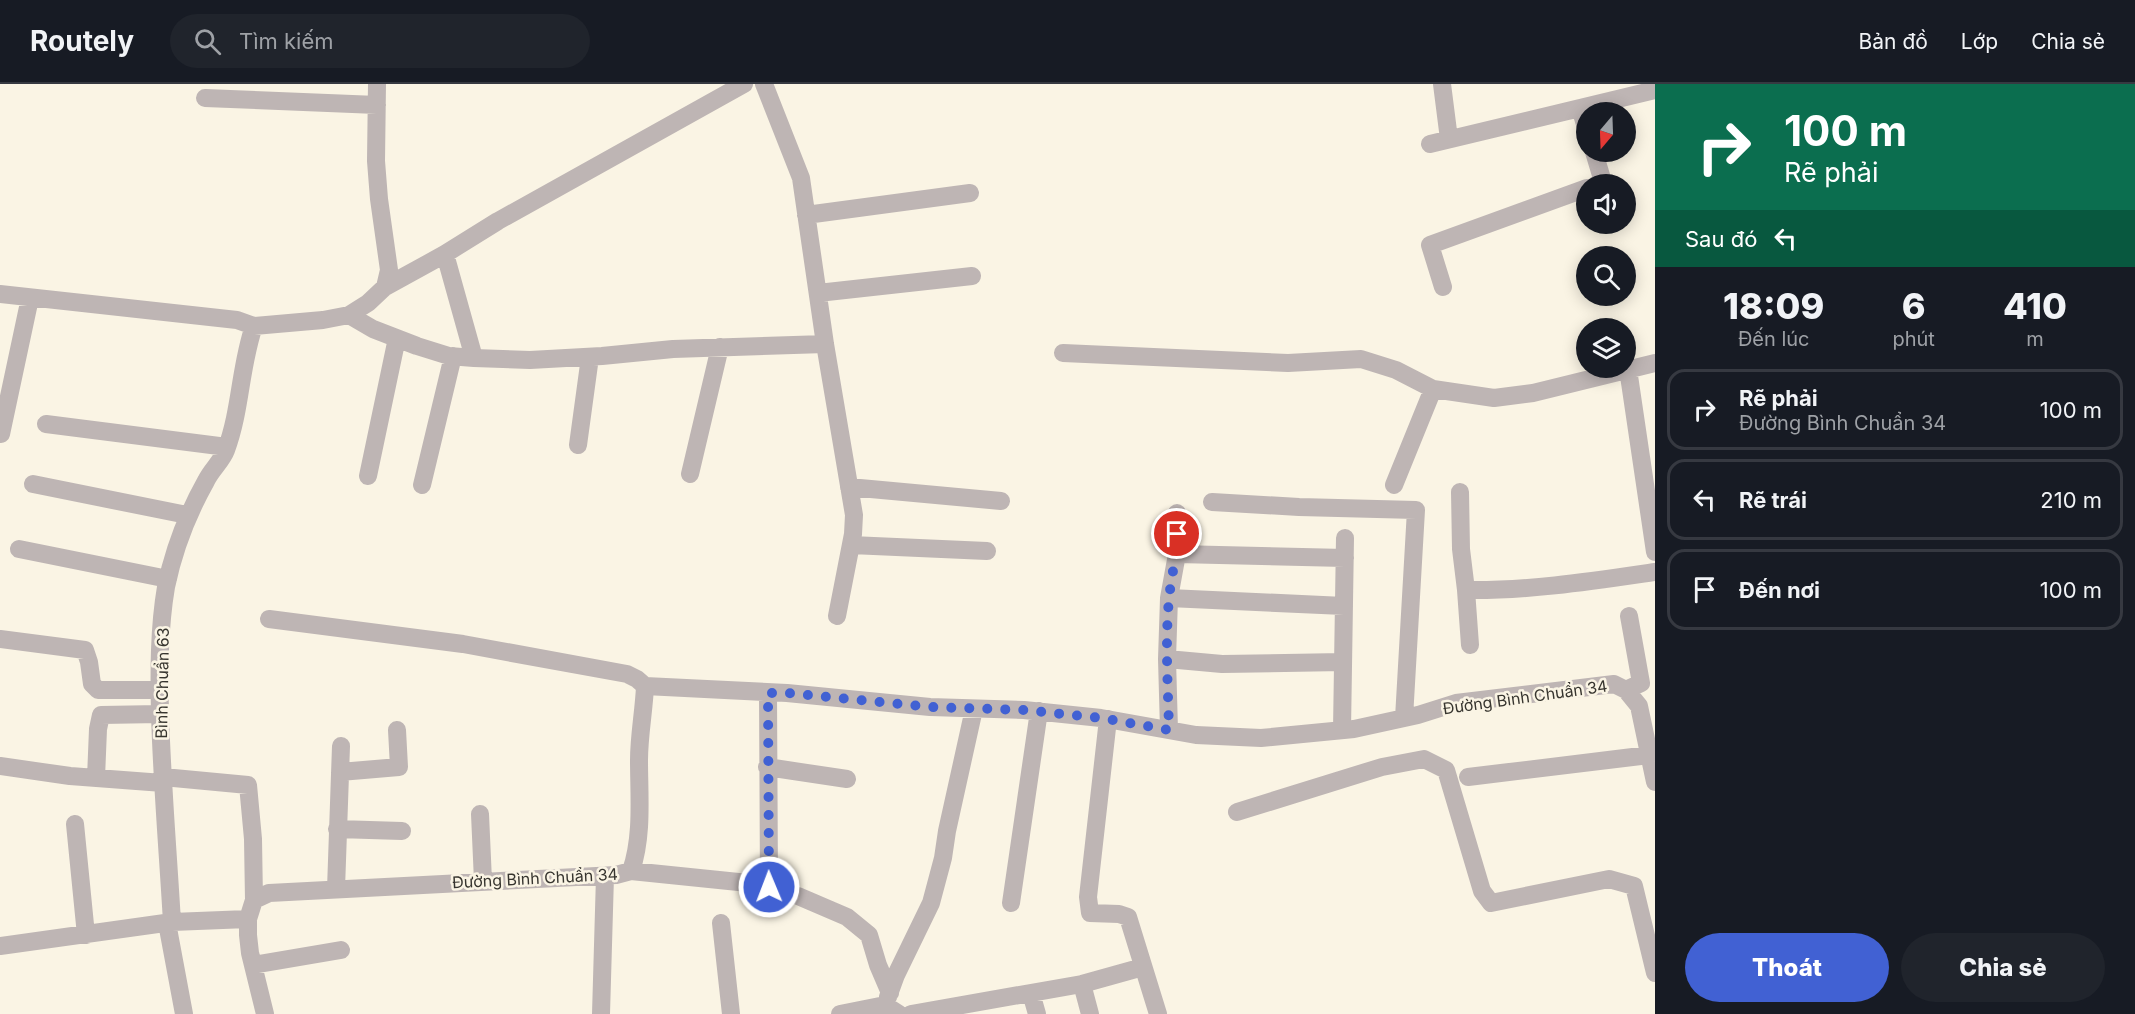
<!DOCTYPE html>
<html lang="vi">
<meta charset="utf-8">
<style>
:root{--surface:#171b24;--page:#20242c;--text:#f1f3f6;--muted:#9ea1a6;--line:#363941;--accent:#4161d3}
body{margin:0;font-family:Inter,sans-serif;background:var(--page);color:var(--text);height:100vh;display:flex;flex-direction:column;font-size:22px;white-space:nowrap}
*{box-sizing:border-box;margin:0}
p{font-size:20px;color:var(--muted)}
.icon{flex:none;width:33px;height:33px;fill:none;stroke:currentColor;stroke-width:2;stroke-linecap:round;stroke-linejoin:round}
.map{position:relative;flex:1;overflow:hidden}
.panel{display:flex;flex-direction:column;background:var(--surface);width:480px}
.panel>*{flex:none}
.hud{background:#0b6e4f;color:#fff;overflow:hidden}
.needle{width:39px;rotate:199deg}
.fabs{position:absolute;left:1576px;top:18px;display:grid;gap:12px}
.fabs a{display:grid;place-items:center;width:60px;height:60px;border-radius:50%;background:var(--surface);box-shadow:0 3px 15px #0003;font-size:30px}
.pin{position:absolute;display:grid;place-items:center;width:51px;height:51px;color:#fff;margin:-26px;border:3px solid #fff;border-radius:50%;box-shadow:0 2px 6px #0007}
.me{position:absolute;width:66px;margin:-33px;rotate:359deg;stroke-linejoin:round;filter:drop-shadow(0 0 4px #0008)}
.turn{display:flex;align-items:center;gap:21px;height:126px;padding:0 30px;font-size:27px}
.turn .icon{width:78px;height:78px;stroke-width:2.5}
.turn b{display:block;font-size:42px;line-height:51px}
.then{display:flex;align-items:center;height:57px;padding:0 30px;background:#0003;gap:12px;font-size:22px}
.eta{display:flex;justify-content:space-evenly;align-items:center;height:102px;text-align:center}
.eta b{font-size:36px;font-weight:800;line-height:42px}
.cta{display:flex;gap:12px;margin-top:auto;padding:12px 30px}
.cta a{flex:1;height:69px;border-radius:36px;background:var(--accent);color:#fff;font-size:24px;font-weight:800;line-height:69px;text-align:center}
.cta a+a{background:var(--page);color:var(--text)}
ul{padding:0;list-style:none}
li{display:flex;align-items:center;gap:18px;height:81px;margin:0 12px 9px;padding:0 18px;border:3px solid var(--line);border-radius:18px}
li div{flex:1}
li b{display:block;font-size:22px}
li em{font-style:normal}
header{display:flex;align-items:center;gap:36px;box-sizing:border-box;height:84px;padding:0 30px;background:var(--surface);border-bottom:2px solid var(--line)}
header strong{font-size:28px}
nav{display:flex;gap:33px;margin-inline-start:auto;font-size:21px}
.search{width:420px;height:54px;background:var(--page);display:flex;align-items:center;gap:15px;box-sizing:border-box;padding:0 21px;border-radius:33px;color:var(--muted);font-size:22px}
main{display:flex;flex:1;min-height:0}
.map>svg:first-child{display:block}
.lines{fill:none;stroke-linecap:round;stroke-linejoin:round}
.minor{stroke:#beb5b4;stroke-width:18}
.route{stroke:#4161d3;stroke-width:10;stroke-dasharray:0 18}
.labels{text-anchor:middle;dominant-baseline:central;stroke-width:5;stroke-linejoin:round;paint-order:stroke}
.street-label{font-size:16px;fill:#37352f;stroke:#faf4e4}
</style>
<header>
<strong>Routely</strong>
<div class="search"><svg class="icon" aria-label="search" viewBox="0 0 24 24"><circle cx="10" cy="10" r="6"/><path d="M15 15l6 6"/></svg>Tìm kiếm</div>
<nav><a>Bản đồ</a><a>Lớp</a><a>Chia sẻ</a></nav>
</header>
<main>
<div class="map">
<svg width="1655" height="930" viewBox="0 0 1655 930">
<rect width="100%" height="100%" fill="#faf4e4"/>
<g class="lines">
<!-- minor -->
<path class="minor" d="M 764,0 L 801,94 L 825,260 L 854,431 L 853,450 L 837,532
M 1442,0 L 1449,55
M 205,14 L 377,21
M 1580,24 L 1587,47
M 1430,60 L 1655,6
M 1594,68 L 1603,98 L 1597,100
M 806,131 L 970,109
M 445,170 L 474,274
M 385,203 L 445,170 L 498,137 L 744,0
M 1443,203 L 1430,161 L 1587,104
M 818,209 L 972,192
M 0,210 L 237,236 L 254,242 C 240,282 241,326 226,366 C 222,377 211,386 206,397 C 187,431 174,464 166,503 C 159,544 159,587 160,630 C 162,699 168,769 172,838 L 0,862
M 349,231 L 373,245 L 417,262 L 449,272 L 474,274 L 530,276 L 602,272 L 673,265 L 825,260
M 254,242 L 323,236 L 349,231 L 368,219 L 385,203 L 389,186 L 379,115 L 376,77 L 377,0
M 1063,269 L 1288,279 L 1361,275 L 1396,286 L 1433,305 L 1494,314 L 1533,309 L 1655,279
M 1628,285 L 1655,468
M 46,340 L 227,363
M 1,350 L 30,214
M 578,361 L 590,273
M 690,390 L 720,263
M 368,392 L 397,254
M 33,400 L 187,431
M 422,401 L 453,272
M 1394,401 L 1433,305
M 849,403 L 1001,417
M 1460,408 L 1461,465 L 1466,506 C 1529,507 1593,497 1655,488
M 1212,418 L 1299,423 L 1416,426 L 1404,634
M 851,461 L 987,467
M 19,465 L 168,495
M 1177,470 L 1345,474
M 1466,506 L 1470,561
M 1169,514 L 1344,522
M 269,535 L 463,560 L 627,590 L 637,595 L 645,602
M 0,555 L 85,566 L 89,578 L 92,600 L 98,606 L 160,606
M 1167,575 L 1222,580 L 1343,578
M 1626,606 L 1641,599 L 1629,532
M 768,609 L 769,803
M 1108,635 L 1088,813 L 1090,829 L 1119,830 L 1128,833 L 1158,930
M 1169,646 L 1167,575 L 1169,514 L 1177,470 L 1177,429
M 1342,646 L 1345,454
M 0,682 L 70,692 L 163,699
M 767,683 L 847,695
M 340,688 L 399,683 L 397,646
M 163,693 L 248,701 L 253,755 L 254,816
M 1468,693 L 1649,671
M 96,694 L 98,645 L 101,631 L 160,630
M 1237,728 L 1382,683 L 1424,675 L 1446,686 L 1482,807 L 1491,819 L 1609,795 L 1634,802 L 1655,889
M 480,730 L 483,797
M 75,740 L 86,851
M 337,745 L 402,747
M 631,787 L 758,800 L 798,812 L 847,833 L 869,851 L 878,881 L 890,909
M 336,805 L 341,662
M 1011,819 L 1039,627
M 172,838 L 248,835
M 167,839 L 184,930
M 721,839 L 731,930
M 253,881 L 341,866
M 1082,900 L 1090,930
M 1031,909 L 1037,930
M 888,913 L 896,891 L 931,819 L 943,774 L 947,747 L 974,625
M 265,930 L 250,869 L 248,851 L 248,835 L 254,816 L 269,809 L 616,791 L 631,787 C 643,752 639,712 639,676 C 639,651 644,627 645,602 L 787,609 L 930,623 L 1024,626 L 1101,634 L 1196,651 L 1261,654 L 1354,645 L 1418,631 L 1456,619 L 1614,600 L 1626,606 L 1639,622 L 1655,698
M 601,930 L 605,792
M 840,930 L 885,921 L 899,930
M 911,930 L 1082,900 L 1143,883"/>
</g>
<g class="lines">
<!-- route -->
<path class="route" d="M 769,803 L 768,609 L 787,609 L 930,623 L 1024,626 L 1101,634 L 1169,646 C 1168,602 1165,558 1169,515 C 1171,493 1177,472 1177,450"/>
</g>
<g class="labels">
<!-- street labels -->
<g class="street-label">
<text transform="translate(162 599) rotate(-89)">Bình Chuẩn 63</text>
<text transform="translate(1525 613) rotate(-8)">Đường Bình Chuẩn 34</text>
<text transform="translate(535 794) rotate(-3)">Đường Bình Chuẩn 34</text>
</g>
</g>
</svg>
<div class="fabs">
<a><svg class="needle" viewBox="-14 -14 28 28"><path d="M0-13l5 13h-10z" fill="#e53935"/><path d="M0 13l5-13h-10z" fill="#9ea1a6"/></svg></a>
<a><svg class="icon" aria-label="sound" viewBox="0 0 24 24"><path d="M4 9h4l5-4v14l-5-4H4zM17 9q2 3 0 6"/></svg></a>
<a><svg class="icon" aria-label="search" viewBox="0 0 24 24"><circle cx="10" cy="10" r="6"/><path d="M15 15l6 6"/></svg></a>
<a><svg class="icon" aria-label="layers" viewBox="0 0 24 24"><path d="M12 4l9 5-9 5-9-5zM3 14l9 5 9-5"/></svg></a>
</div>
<div class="pin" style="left:1177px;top:450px;background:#d93025"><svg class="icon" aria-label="arrive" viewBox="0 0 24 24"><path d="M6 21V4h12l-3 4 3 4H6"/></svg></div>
<svg class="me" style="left:769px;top:803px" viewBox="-20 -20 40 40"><circle r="17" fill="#4161d3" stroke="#fff" stroke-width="3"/><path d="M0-11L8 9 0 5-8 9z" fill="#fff"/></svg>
</div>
<section class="panel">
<div class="hud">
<div class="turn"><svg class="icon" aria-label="right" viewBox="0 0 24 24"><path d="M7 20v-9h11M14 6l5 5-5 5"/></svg><div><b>100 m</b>Rẽ phải</div></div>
<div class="then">Sau đó<svg class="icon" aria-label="left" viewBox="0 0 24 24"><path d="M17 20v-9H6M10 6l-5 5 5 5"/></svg></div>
</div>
<div class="eta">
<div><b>18:09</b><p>Đến lúc</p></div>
<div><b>6</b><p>phút</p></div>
<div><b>410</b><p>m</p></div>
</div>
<ul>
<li><svg class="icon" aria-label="right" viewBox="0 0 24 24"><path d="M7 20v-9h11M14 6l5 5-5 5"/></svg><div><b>Rẽ phải</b><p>Đường Bình Chuẩn 34</p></div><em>100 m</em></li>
<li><svg class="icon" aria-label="left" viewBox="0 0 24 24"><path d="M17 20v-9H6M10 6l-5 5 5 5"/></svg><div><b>Rẽ trái</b></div><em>210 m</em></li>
<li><svg class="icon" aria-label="arrive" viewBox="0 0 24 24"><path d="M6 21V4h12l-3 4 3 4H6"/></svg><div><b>Đến nơi</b></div><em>100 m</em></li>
</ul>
<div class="cta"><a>Thoát</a><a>Chia sẻ</a></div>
</section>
</main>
